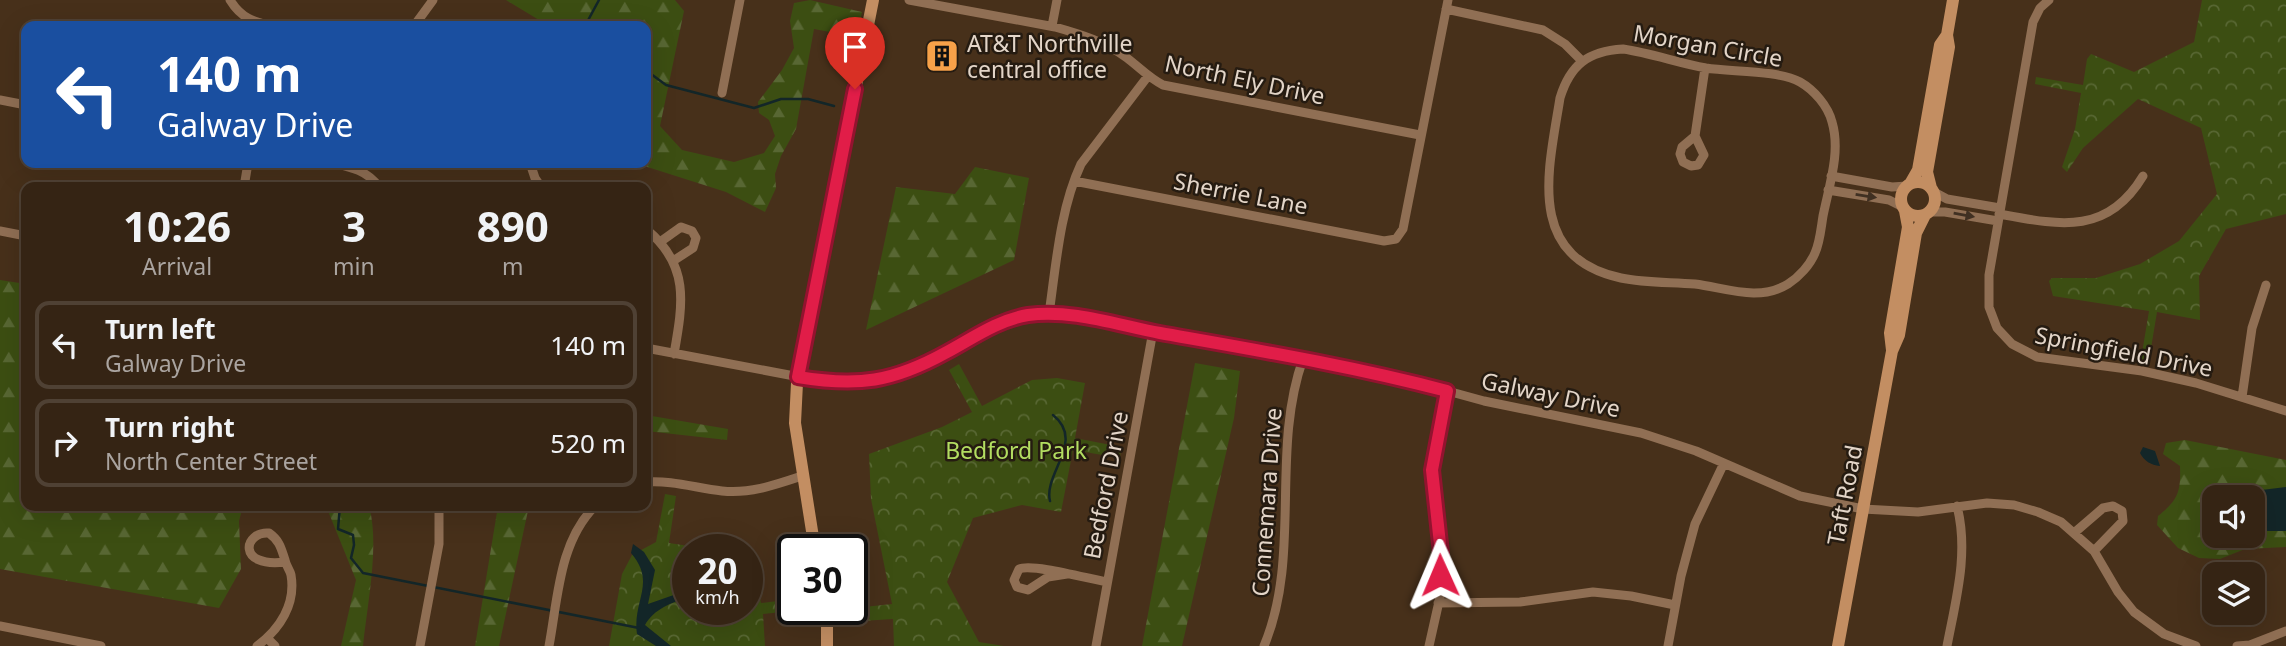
<!DOCTYPE html>
<style>
:root{--surface:#352414;--page:#403022;--text:#f1f3f6;--muted:#aaa4a0;--line:#4f4134}
body{margin:0;font-family:"Noto Sans",sans-serif;background:var(--page);color:var(--text);height:100vh;display:flex;flex-direction:column;font-size:26px;white-space:nowrap}
*{box-sizing:border-box;margin:0}
p{font-size:23px;color:var(--muted)}
.icon{flex:none;width:38px;height:38px;fill:none;stroke:currentColor;stroke-width:2;stroke-linecap:round;stroke-linejoin:round}
.map{position:relative;flex:1;overflow:hidden}
.details{position:absolute;left:21px;top:182px;width:630px;height:329px;display:flex;flex-direction:column;background:var(--surface);border-radius:14px;box-shadow:0 7px 28px #0002,0 0 0 2px var(--line)}
.details>*{flex:none}
.guide{position:absolute;left:21px;top:21px;width:630px;height:147px;border-radius:14px;box-shadow:0 7px 28px #0002,0 0 0 2px var(--line);background:#1a4fa0;color:#fff;overflow:hidden}
.buttons{position:absolute;left:2202px;top:485px;display:grid;gap:14px}
.buttons a{display:grid;place-items:center;width:63px;height:63px;border-radius:14px;background:var(--surface);box-shadow:0 7px 28px #0002,0 0 0 2px var(--line);font-size:35px}
.speed{position:absolute;left:672px;top:534px;display:flex;gap:14px;font-size:35px;font-weight:700;text-align:center}
.speed>*{display:grid;place-content:center;width:91px;height:91px;border-radius:50%;background:var(--surface);box-shadow:0 7px 28px #0002,0 0 0 2px var(--line);line-height:1}
.speed small{font-size:18px;font-weight:400}
.speed .limit{border:4px solid #111;border-radius:10px;background:#fff;color:#111}
.pin{position:absolute;display:grid;place-items:center;width:60px;height:60px;color:#fff;margin:-72px -30px;border-radius:50% 50% 50% 0;rotate:-45deg;box-shadow:0 0 7px #0007}
.pin .icon{rotate:45deg}
.me{position:absolute;width:77px;margin:-38px;rotate:359deg;stroke-linejoin:round;filter:drop-shadow(0 0 5px #0008)}
.turn{display:flex;align-items:center;gap:24px;height:147px;padding:0 21px;font-size:32px}
.turn .icon{width:91px;height:91px;stroke-width:2.5}
.turn b{display:block;font-size:49px;line-height:60px}
.eta{display:flex;justify-content:space-evenly;align-items:center;height:119px;text-align:center}
.eta b{font-size:42px;font-weight:700;line-height:49px}
ul{padding:0;list-style:none}
li{display:flex;align-items:center;gap:21px;height:88px;margin:0 14px 10px;padding:0 7px;border:4px solid var(--line);border-radius:14px}
li div{flex:1}
li b{display:block;font-size:26px}
li em{font-style:normal}
.map>svg:first-child{display:block}
.forest{fill:url(#forest-firs);fill-rule:evenodd}
.park{fill:url(#park-crowns)}
.water{fill:#132628}
.lines{fill:none;stroke-linecap:round;stroke-linejoin:round}
.stream{stroke:#132628;stroke-width:2.5}
.street{stroke:#906f54;stroke-width:9}
.secondary{stroke:#c38e62;stroke-width:12}
.oneway{fill:#403022}
.route-casing{stroke:#92132f;stroke-width:18}
.route{stroke:#e11d48;stroke-width:12}
.labels{text-anchor:middle;dominant-baseline:central;stroke-width:5;stroke-linejoin:round;paint-order:stroke}
.poi-label{font-size:23px;fill:#e3d5c8;stroke:#251b11;text-anchor:start}
.street-label{font-size:23px;fill:#e3d5c8;stroke:#251b11}
.park-label{font-size:23px;fill:#b3dd61;stroke:#251b11}
</style>
<div class="map">
<svg width="2286" height="646" viewBox="0 0 2286 646">
<defs>
<pattern id="forest-firs" width="22" height="20" patternUnits="userSpaceOnUse" patternTransform="scale(1.75)"><rect width="22" height="20" fill="#3c4e12"/><path d="M5 1l3.5 6h-7zM16 11l3.5 6h-7z" fill="#586733"/></pattern>
<pattern id="park-crowns" width="20" height="18" patternUnits="userSpaceOnUse" patternTransform="scale(1.75)"><rect width="20" height="18" fill="#3c4e12"/><path d="M2 6a3 3 0 1 1 6 0M12 15a3 3 0 1 1 6 0" fill="none" stroke="#586733"/></pattern>
</defs>
<rect width="100%" height="100%" fill="#47301a"/>
<!-- forest -->
<path class="forest" d="M 506,0 L 675,0 L 684,11 L 660,126 L 682,150 L 734,162 L 764,153 L 775,136 L 769,120 L 759,113 L 758,102 L 782,70 L 794,48 L 790,21 L 794,3 L 810,0 L 862,12 L 857,37 L 814,29 L 796,129 L 781,156 L 775,174 L 776,188 L 765,212 L 726,192 L 635,163 L 646,163 L 646,26 L 549,26 Z
M 975,167 L 1029,178 L 1014,260 L 866,330 L 896,187 L 955,194 Z
M 0,280 L 26,284 L 26,506 L 243,506 L 239,521 L 241,569 L 219,608 L 0,569 Z
M 1195,363 L 1240,371 L 1234,418 L 1182,646 L 1142,646 Z
M 646,415 L 728,429 L 727,440 L 646,431 Z
M 2185,440 L 2286,460 L 2286,547 L 2245,549 L 2220,559 L 2199,558 L 2178,548 L 2157,525 L 2158,516 C 2178,500 2181,492 2180,466 L 2163,454 L 2166,443 ZM 2214,497 L 2252,497 L 2252,536 L 2214,536 Z
M 326,506 L 369,506 C 380,545 367,605 363,646 L 341,646 L 356,580 Z
M 498,506 L 529,506 L 499,646 L 475,646 Z"/>
<!-- park -->
<path class="park" d="M 2202,0 L 2286,0 L 2286,214 L 2226,229 L 2199,276 L 2200,320 L 2157,312 L 2149,360 L 2141,359 L 2149,311 L 2053,296 L 2049,281 L 2052,278 L 2096,278 L 2140,264 L 2179,241 L 2217,194 L 2201,128 L 2138,99 L 2083,148 L 2067,172 L 2062,167 L 2075,129 L 2081,93 L 2035,84 L 2036,77 L 2083,85 L 2087,59 L 2091,54 L 2134,72 L 2194,42 Z
M 959,364 L 982,406 L 1032,380 L 1057,378 L 1085,383 L 1075,438 L 1121,447 L 1120,458 L 1073,450 L 1061,512 L 1022,505 L 973,518 L 947,582 L 979,642 L 1004,646 L 894,646 L 893,619 L 846,622 L 845,609 L 892,604 L 871,499 L 869,454 L 942,427 L 972,412 L 949,370 Z
M 665,494 L 676,496 L 669,543 L 709,549 L 688,550 L 688,609 L 747,609 L 747,556 L 751,556 L 761,603 L 793,599 L 793,609 L 810,609 L 763,614 L 765,646 L 609,646 L 622,574 L 632,555 L 656,542 Z"/>
<!-- water -->
<path class="water" d="M 2143,447 L 2155,451 L 2160,466 C 2151,465 2144,461 2140,453 Z
M 2286,487 L 2286,531 L 2268,531 L 2252,528 L 2252,497 L 2227,497 L 2229,494 Z
M 633,544 L 644,552 L 655,570 L 648,604 L 688,590 L 688,597 C 671,603 654,609 645,625 L 671,646 L 656,646 L 637,634 C 632,601 657,583 631,553 Z"/>
<g class="lines">
<!-- stream -->
<path class="stream" d="M 585,26 L 599,0
M 646,64 L 651,74 L 666,85 L 754,108 L 781,99 L 808,99 L 834,106
M 1050,501 C 1043,474 1086,441 1053,415
M 340,506 L 338,529 L 353,535 L 354,545 L 351,558 L 363,573 L 639,628"/>
<!-- street -->
<path class="street" d="M 230,0 C 241,18 253,22 274,26
M 909,0 L 1055,27 C 1080,34 1106,42 1127,58 C 1139,67 1149,78 1163,85 L 1420,135
M 2049,0 L 2040,8 L 2033,22 L 1989,275 L 1989,307 L 1997,328 L 2012,344 L 2037,357 L 2142,371 L 2196,383 L 2286,411
M 1446,9 L 1543,30 L 1565,44 L 1582,61
M 414,26 L 433,0
M 1052,26 L 1057,0
M 1623,49 C 1651,53 1678,63 1706,68 C 1732,72 1778,70 1800,82 C 1814,90 1828,106 1832,122 C 1841,152 1829,186 1823,216 C 1821,228 1820,242 1815,253 C 1810,265 1799,277 1788,284 C 1759,302 1726,288 1695,284 C 1670,282 1645,283 1621,278 C 1524,257 1549,168 1560,98 C 1570,65 1588,51 1623,49 Z
M 722,93 L 740,0
M 0,100 L 26,105
M 1695,136 L 1704,155 L 1698,165 L 1691,166 L 1683,162 L 1680,154 L 1682,147 L 1695,136 L 1705,68
M 333,163 C 351,167 368,171 379,187
M 530,163 L 535,178 L 541,187
M 1831,176 L 1892,187 L 1907,186
M 1074,181 L 1384,241 L 1396,239 L 1403,229 L 1448,0
M 244,187 L 248,163
M 1828,190 L 1889,200 L 1903,207
M 1934,192 L 1947,199 L 2000,208
M 1929,212 L 1945,212 L 1998,221
M 1999,214 C 2059,225 2107,236 2143,176
M 646,229 C 690,265 683,303 674,354
M 0,231 L 26,236
M 660,242 L 681,227 L 692,231 L 696,238 L 693,248 L 673,261
M 1049,314 C 1056,265 1060,209 1081,164 L 1148,76
M 646,348 L 826,382 L 867,382 L 906,372 L 1006,321 L 1028,315 L 1049,314 L 1098,320 L 1335,365 L 1411,381 L 1484,401 L 1641,433 L 1696,451 L 1800,496 L 1863,509 L 1918,512 L 1987,503 L 2014,505 L 2038,512 L 2061,522 L 2094,551 L 2118,592 L 2134,612 L 2164,634 L 2196,646
M 2242,397 L 2252,328 L 2266,285
M 646,482 C 671,480 696,488 722,491 C 750,494 775,485 802,476
M 2074,533 L 2103,508 L 2113,506 L 2122,511 L 2123,521 L 2094,551
M 1067,574 L 1048,577 L 1028,590 L 1017,587 L 1014,580 L 1019,569 C 1032,563 1089,579 1107,582
M 1438,603 L 1520,602 L 1593,592 L 1631,596 L 1675,605
M 0,626 L 101,646
M 267,638 L 275,646
M 257,646 C 280,629 296,604 291,575 C 290,570 286,566 285,560 C 281,548 280,541 269,533 C 244,531 236,568 285,562
M 420,646 L 439,544 L 439,506
M 549,646 C 558,598 559,542 595,506
M 1096,646 L 1153,331
M 1264,646 C 1302,555 1270,452 1303,359
M 1429,646 L 1440,597 L 1441,553 L 1432,470 L 1447,391
M 1668,646 L 1681,576 L 1695,524 L 1724,463
M 1947,646 C 1956,599 1969,553 1957,506
M 2237,646 L 2250,645 L 2286,631"/>
<!-- secondary -->
<path class="secondary" d="M1901 199a17 17 0 1 1 34 0a17 17 0 1 1-34 0Z
M 1910,184 L 1918,170 L 1940,45 L 1947,35
M 1931,188 L 1927,172 L 1949,47 L 1947,35 L 1953,0
M 1892,350 L 1890,333 L 1908,227 L 1905,211
M 815,550 L 795,423 L 797,383 L 873,0
M 827,609 L 827,646
M 1838,646 L 1892,351 L 1899,335 L 1916,233 L 1925,215"/>
</g>
<!-- one-way arrows -->
<defs><path id="oneway-solid" d="M-6-.8H1V-3.2L6.5 0L1 3.2V.8H-6Z" transform="scale(1.75)"/></defs>
<g class="oneway">
<use href="#oneway-solid" transform="translate(1866 196) rotate(9)"/>
<use href="#oneway-solid" transform="translate(1964 215) rotate(10)"/>
</g>
<g class="lines">
<defs>
<path id="route" d="M 855,89 L 798,377 C 858,387 893,382 947,352 C 973,338 998,320 1028,315 C 1072,309 1117,325 1160,333 C 1256,350 1352,366 1447,391 L 1432,470 L 1441,553 L 1440,575"/>
</defs>
<!-- route casing -->
<use href="#route" class="route-casing"/>
<!-- route -->
<use href="#route" class="route"/>
</g>
<!-- icons -->
<defs>
<symbol id="building-square" viewBox="-11 -11 22 22"><rect x="-9" y="-9" width="18" height="18" rx="4" fill="#f7a149" stroke="#251b11"/><path d="M-4-6H4V6H1V3H-1V6H-4ZM-2.5-4.3h1.7v1.8h-1.7ZM.8-4.3h1.7v1.8H.8ZM-2.5-1h1.7V.8h-1.7ZM.8-1h1.7V.8H.8Z" fill="#111"/></symbol>
</defs>
<g fill-rule="evenodd">
<use href="#building-square" x="923" y="37" width="38" height="38"/>
</g>
<g class="labels">
<!-- poi labels -->
<g class="poi-label">
<text x="967" y="43">AT&amp;T Northville<tspan x="967" dy="26">central office</tspan></text>
</g>
<!-- street labels -->
<g class="street-label">
<text transform="translate(1708 45) rotate(10)">Morgan Circle</text>
<text transform="translate(1245 79) rotate(12)">North Ely Drive</text>
<text transform="translate(1241 193) rotate(11)">Sherrie Lane</text>
<text transform="translate(2124 351) rotate(11)">Springfield Drive</text>
<text transform="translate(1551 394) rotate(12)">Galway Drive</text>
<text transform="translate(1105 485) rotate(-79)">Bedford Drive</text>
<text transform="translate(1844 495) rotate(-79)">Taft Road</text>
<text transform="translate(1266 502) rotate(-86)">Connemara Drive</text>
</g>
<!-- park labels -->
<g class="park-label">
<text x="1016" y="450">Bedford Park</text>
</g>
</g>
</svg>
<div class="buttons">
<a><svg class="icon" aria-label="sound" viewBox="0 0 24 24"><path d="M4 9h4l5-4v14l-5-4H4zM17 9q2 3 0 6"/></svg></a>
<a><svg class="icon" aria-label="layers" viewBox="0 0 24 24"><path d="M12 4l9 5-9 5-9-5zM3 14l9 5 9-5"/></svg></a>
</div>
<div class="speed"><div>20<small>km/h</small></div><div class="limit">30</div></div>
<div class="pin" style="left:855px;top:89px;background:#d93025"><svg class="icon" aria-label="arrive" viewBox="0 0 24 24"><path d="M6 21V4h12l-3 4 3 4H6"/></svg></div>
<svg class="me" style="left:1440px;top:575px" viewBox="-20 -20 40 40"><path d="M0-17L14 15 0 8-14 15z" fill="#e11d48" stroke="#fff" stroke-width="4"/></svg>
<div class="guide">
<div class="turn"><svg class="icon" aria-label="left" viewBox="0 0 24 24"><path d="M17 20v-9H6M10 6l-5 5 5 5"/></svg><div><b>140 m</b>Galway Drive</div></div>
</div>
<section class="details">
<div class="eta">
<div><b>10:26</b><p>Arrival</p></div>
<div><b>3</b><p>min</p></div>
<div><b>890</b><p>m</p></div>
</div>
<ul>
<li><svg class="icon" aria-label="left" viewBox="0 0 24 24"><path d="M17 20v-9H6M10 6l-5 5 5 5"/></svg><div><b>Turn left</b><p>Galway Drive</p></div><em>140 m</em></li>
<li><svg class="icon" aria-label="right" viewBox="0 0 24 24"><path d="M7 20v-9h11M14 6l5 5-5 5"/></svg><div><b>Turn right</b><p>North Center Street</p></div><em>520 m</em></li>
</ul>
</section>
</div>
